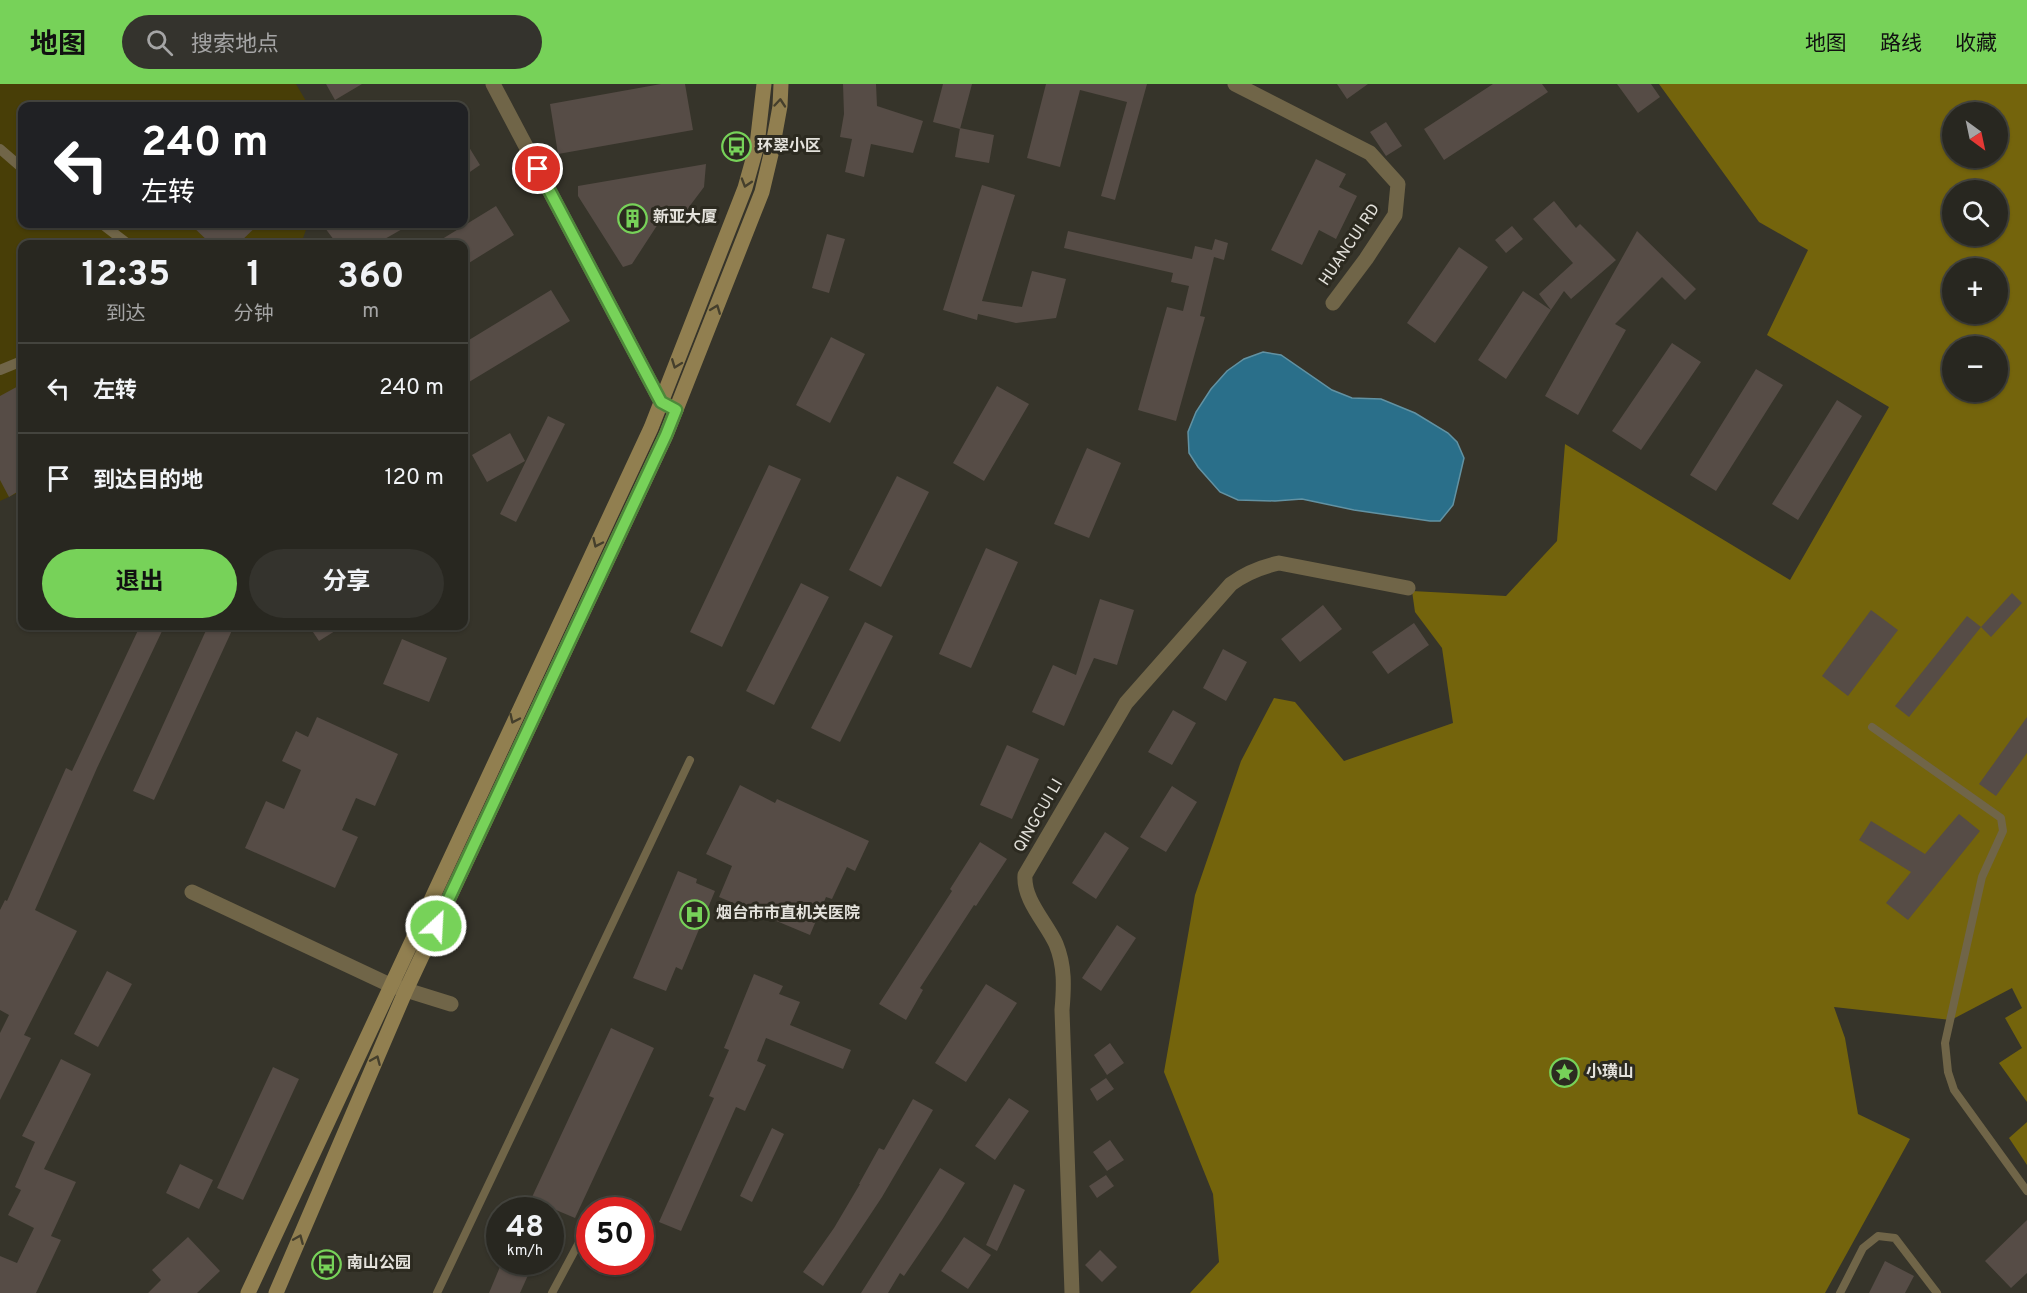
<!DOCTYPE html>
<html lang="zh">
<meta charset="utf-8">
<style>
:root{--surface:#282720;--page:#34332d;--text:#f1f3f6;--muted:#a5a5a5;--line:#44443e;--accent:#77d259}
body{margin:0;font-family:Overpass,"Noto Sans SC",sans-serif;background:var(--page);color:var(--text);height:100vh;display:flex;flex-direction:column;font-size:22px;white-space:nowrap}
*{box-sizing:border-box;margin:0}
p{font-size:20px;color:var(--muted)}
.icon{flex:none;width:33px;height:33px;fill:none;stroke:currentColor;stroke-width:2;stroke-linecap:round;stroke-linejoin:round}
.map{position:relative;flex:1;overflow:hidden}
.drawer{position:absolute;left:18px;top:156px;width:450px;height:390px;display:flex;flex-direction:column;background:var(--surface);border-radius:12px;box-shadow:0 2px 4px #0004,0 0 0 2px var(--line)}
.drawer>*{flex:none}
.guide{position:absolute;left:18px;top:18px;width:450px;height:126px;border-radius:12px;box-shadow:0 2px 4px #0004,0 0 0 2px var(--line);background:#202124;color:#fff;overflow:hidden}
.needle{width:39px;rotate:147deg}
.controls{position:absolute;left:1942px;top:18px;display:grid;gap:12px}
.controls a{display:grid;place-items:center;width:66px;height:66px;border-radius:50%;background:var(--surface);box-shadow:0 2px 4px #0004,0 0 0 2px var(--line);font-size:30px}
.speed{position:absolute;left:486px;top:1113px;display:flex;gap:12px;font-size:30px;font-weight:700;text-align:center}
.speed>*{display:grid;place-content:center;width:78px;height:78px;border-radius:50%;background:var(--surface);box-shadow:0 2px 4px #0004,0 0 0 2px var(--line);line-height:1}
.speed small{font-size:15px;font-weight:400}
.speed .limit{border:9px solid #d22;background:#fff;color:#111}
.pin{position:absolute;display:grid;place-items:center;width:51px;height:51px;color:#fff;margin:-26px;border:3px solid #fff;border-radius:50%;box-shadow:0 2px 6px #0007}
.me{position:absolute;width:66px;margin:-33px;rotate:25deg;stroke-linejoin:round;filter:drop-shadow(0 0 4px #0008)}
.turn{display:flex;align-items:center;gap:21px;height:126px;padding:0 24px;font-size:27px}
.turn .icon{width:78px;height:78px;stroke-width:2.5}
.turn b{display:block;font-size:42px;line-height:51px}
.eta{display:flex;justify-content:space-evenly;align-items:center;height:102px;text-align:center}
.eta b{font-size:36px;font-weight:700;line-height:42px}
.button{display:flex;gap:12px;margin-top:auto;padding:12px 24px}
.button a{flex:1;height:69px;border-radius:36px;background:var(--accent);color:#111;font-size:24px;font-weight:700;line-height:69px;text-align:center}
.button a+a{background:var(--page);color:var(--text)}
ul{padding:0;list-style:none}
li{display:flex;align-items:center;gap:18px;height:90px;padding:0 24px;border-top:2px solid var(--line)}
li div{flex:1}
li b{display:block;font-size:22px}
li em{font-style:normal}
header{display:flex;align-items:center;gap:36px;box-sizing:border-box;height:84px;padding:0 30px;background:var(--accent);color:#111}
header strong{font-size:28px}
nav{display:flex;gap:33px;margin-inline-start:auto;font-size:21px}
.search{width:420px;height:54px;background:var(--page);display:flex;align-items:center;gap:15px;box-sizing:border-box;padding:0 21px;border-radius:33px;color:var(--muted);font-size:22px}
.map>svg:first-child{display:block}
.green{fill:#483e07}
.forest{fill:#74640c;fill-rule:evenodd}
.water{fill:#2a6f8a;stroke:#6292a3;stroke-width:1.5}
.building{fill:#564c46}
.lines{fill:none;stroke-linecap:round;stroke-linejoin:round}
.service{stroke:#706548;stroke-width:8}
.pedestrian{stroke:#706548;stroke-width:10}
.minor{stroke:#706548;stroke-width:15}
.secondary{stroke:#917f50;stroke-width:15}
.oneway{stroke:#453f2c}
.route-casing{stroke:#4d883a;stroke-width:15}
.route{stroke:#77d259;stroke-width:10}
.labels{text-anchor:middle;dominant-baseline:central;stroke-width:6;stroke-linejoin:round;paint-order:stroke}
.poi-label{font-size:16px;font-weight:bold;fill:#e4e2dc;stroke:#2c2a20;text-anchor:start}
.street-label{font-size:16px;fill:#e4e2dc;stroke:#2c2a20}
</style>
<header>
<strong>地图</strong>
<div class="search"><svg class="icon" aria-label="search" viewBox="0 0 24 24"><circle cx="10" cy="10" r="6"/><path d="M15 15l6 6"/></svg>搜索地点</div>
<nav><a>地图</a><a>路线</a><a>收藏</a></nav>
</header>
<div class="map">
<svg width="2027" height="1209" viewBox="0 0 2027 1209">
<rect width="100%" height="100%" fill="#36342a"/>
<!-- green -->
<path class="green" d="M 0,0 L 296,0 L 309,22 L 22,22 L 22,140 L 308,140 L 301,160 L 22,160 L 22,407 L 0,417 Z"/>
<!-- forest -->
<path class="forest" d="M 1659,0 L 2027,0 L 2027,1018 L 1999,979 L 2022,964 L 2005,934 L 2022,924 L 2012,904 L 1951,936 L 1834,923 L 1845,954 L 1858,1030 L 1910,1055 L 1825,1209 L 1190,1209 L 1219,1178 L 1213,1110 L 1164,988 L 1195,811 L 1241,677 L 1274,614 L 1295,618 L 1344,677 L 1453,639 L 1442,564 L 1415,528 L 1412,507 L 1506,512 L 1557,457 L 1565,360 L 1790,496 L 1889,323 L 1767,251 L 1808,166 L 1759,138 ZM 1953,28 L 1998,28 L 1998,74 L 1953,74 ZM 1953,106 L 1998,106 L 1998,152 L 1953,152 ZM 1953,184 L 1998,184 L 1998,230 L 1953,230 ZM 1953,262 L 1998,262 L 1998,308 L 1953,308 Z
M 2027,1038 L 2027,1081 L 2009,1054 Z"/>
<!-- water -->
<path class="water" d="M 1263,268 L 1281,271 L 1332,306 L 1352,314 L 1381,315 L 1415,329 L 1448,349 L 1457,358 L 1464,374 L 1453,421 L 1440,437 L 1430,437 L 1354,426 L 1302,415 L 1275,417 L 1238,416 L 1220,408 L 1198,383 L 1189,369 L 1188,348 L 1196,328 L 1211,305 L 1227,287 L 1244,275 Z"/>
<!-- building -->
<path class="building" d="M 326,0 L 362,0 L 335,16 Z
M 661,0 L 685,0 L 693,46 L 558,70 L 550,20 Z
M 843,0 L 876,0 L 877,22 L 923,37 L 913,69 L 871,60 L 864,93 L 845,88 L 852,55 L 840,53 L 844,30 Z
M 943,0 L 972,0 L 960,45 L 933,38 Z
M 1046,0 L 1147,0 L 1115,116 L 1101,112 L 1127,18 L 1080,6 L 1060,83 L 1027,74 Z
M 1337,0 L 1368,0 L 1347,15 Z
M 1493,0 L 1542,0 L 1548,8 L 1444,76 L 1424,45 Z
M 1617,0 L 1651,0 L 1660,13 L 1638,29 Z
M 1386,38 L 1402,62 L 1386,72 L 1370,48 Z
M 960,44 L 994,51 L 989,79 L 955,73 Z
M 464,55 L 480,81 L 464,92 Z
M 1316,75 L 1346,90 L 1339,103 L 1357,112 L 1336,155 L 1319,146 L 1302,181 L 1271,166 Z
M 706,80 L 704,103 L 686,127 L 658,140 L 632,180 L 623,183 L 578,112 L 578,102 Z
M 982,101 L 1015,111 L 982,217 L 1022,223 L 1032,187 L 1066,195 L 1056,234 L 1016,239 L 978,230 L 977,236 L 943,226 Z
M 1554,117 L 1576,144 L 1580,140 L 1616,176 L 1571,215 L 1564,207 L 1551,226 L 1539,210 L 1573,179 L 1533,135 Z
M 496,122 L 514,151 L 464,182 L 464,160 L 434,160 Z
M 190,140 L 259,140 L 238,160 L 211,160 Z
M 332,140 L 411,140 L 376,160 L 337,160 L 325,144 Z
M 1512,142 L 1523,155 L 1506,169 L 1495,156 Z
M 1068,147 L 1192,175 L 1195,162 L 1212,166 L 1215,155 L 1228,159 L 1224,176 L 1214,173 L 1200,232 L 1205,233 L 1176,337 L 1138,326 L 1167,223 L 1183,227 L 1189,202 L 1171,198 L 1173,189 L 1064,164 Z
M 1637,147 L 1696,205 L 1685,216 L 1662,193 L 1615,240 L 1626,246 L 1578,331 L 1545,312 Z
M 827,150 L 845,155 L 829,209 L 812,204 Z
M 1459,163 L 1488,183 L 1435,259 L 1407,239 Z
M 551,206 L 570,237 L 464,301 L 464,259 Z
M 1523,207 L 1551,226 L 1506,295 L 1478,276 Z
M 831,253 L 865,270 L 830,339 L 796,321 Z
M 1672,259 L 1701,278 L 1641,366 L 1612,347 Z
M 1756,285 L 1783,301 L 1716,407 L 1690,391 Z
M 22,300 L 22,405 L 9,413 L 0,396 L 0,312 Z
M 997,302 L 1029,320 L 984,397 L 953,379 Z
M 1837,316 L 1862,332 L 1798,436 L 1772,420 Z
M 548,332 L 565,340 L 516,438 L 500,430 Z
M 510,349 L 525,377 L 487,398 L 472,371 Z
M 1087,364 L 1121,379 L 1089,454 L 1054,440 Z
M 769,381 L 801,395 L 722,563 L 690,548 Z
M 897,392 L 929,408 L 881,503 L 849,486 Z
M 986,464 L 1018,478 L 971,584 L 939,570 Z
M 801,499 L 829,513 L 774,621 L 746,607 Z
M 2012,509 L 2022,519 L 1991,553 L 1981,543 Z
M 1100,515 L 1134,526 L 1117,581 L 1094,574 L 1064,642 L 1032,628 L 1053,581 L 1076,591 Z
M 1323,521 L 1342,545 L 1300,578 L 1281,555 Z
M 1871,526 L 1898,546 L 1848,612 L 1822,592 Z
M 1967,532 L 1981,543 L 1909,633 L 1895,622 Z
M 865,538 L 893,552 L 840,658 L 811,644 Z
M 1414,539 L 1429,561 L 1388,590 L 1372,568 Z
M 140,542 L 156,542 L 163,545 L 97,684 L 35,826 L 77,847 L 24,951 L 31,954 L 0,1016 L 0,949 L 9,931 L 0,926 L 0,826 L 5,816 L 7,817 L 66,684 L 72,687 Z
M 208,542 L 234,542 L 154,716 L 133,707 Z
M 309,542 L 343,542 L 319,557 Z
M 402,555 L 447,574 L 429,618 L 383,600 Z
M 1223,565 L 1247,578 L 1226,617 L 1203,604 Z
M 1173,626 L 1196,639 L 1172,681 L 1148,668 Z
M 317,633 L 398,670 L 375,722 L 356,714 L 342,746 L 358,753 L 335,804 L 245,764 L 266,717 L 284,725 L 301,686 L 282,677 L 296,647 L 308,653 Z
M 2027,633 L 2027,669 L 1996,712 L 1979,700 Z
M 1007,661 L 1039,675 L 1012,735 L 980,721 Z
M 740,701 L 775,719 L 777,715 L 869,757 L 855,787 L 847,783 L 832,815 L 826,813 L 810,851 L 719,813 L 732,782 L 706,770 Z
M 1172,702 L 1197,718 L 1166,768 L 1140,753 Z
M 1959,730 L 1980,747 L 1908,836 L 1886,819 L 1911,788 L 1859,756 L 1871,737 L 1925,770 Z
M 1105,748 L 1129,764 L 1096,815 L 1072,799 Z
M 980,758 L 1007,775 L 976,822 L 974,821 L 920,904 L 923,906 L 906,936 L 879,920 L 952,807 L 950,805 Z
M 678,787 L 697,795 L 696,799 L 715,807 L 682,886 L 676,883 L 666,907 L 633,894 Z
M 1117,841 L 1136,854 L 1101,907 L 1082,894 Z
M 107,887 L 132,900 L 98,963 L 74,950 Z
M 754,890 L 783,902 L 779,910 L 800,918 L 790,941 L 851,966 L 843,985 L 766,954 L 757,977 L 766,981 L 745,1027 L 736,1023 L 681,1147 L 659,1138 L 714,1014 L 709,1012 L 729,966 L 724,964 Z
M 986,900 L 1017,919 L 966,998 L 935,979 Z
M 611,944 L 654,964 L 575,1134 L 556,1126 L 526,1126 Z
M 1110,959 L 1124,979 L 1107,991 L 1094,971 Z
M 61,975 L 91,990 L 44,1085 L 76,1098 L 51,1152 L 61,1156 L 36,1209 L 0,1209 L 0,1172 L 17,1179 L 34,1144 L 8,1131 L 21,1106 L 15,1103 L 35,1058 L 22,1052 Z
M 273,983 L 299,995 L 243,1116 L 217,1104 Z
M 1106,994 L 1114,1005 L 1097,1017 L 1090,1005 Z
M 1009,1014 L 1029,1027 L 995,1076 L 975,1062 Z
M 913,1015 L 933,1026 L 882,1113 L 823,1202 L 803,1188 L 834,1144 L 860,1100 L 859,1100 L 879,1064 L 884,1066 Z
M 772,1044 L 784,1050 L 752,1118 L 740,1112 Z
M 1110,1056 L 1124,1076 L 1107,1087 L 1093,1068 Z
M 180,1080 L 213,1096 L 199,1125 L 166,1109 Z
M 940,1084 L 965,1099 L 942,1136 L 904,1192 L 900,1189 L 888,1209 L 861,1209 Z
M 1106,1091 L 1114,1102 L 1097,1114 L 1089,1102 Z
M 1014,1100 L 1025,1106 L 997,1167 L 986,1161 Z
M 2027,1136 L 2027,1189 L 2011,1204 L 1985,1177 Z
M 188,1153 L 220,1187 L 197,1209 L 148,1209 L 161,1196 L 152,1186 Z
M 964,1153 L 991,1171 L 968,1205 L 941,1187 Z
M 1100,1166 L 1117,1183 L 1102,1198 L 1085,1181 Z
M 1885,1177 L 1914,1192 L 1905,1209 L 1869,1209 Z
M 502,1178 L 534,1178 L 520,1209 L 489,1209 Z"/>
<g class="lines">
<!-- service -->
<path class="service" d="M 1872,643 L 2001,734 L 2003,747 L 1982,793 L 1945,959 L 1948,988 L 1954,1006 L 2027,1107
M 437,1209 L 690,676
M 552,1209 L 590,1138
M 1840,1209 L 1863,1164 L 1878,1152 L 1895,1154 L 1937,1209"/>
<!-- pedestrian -->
<path class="pedestrian" d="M 0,65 L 22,84
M 102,140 L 128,160 L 127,160
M 0,286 L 22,277"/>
<!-- minor -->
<path class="minor" d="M 493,0 L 661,318 L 676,326
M 1235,0 L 1370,69 L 1398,100 L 1395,131 L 1366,175 L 1333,219
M 192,808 L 390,901 L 451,920
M 1072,1209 L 1062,926 C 1064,903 1065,882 1056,860 C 1046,838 1023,816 1025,791 L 1126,619 L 1231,500 C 1246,489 1261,483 1279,479 L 1408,504"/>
<!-- secondary -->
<path class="secondary" d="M 248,1209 L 651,344 L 745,104 L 757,61 L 764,0
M 276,1209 L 406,906 L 666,351 L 762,108 L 772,66 L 780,22 L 781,0"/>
</g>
<!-- one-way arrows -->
<defs><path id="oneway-chevron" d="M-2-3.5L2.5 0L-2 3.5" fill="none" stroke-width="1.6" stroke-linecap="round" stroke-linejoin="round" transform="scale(1.5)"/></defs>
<g class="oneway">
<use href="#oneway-chevron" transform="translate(780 19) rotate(-85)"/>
<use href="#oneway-chevron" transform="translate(746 99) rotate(107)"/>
<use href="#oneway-chevron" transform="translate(716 225) rotate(-69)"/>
<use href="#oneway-chevron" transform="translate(676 280) rotate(111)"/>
<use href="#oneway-chevron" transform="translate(597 459) rotate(115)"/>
<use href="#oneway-chevron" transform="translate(514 635) rotate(115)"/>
<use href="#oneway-chevron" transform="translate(376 976) rotate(-67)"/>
<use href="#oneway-chevron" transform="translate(299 1155) rotate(-67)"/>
</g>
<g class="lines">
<defs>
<path id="route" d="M 436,842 L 666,351 L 676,326 L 661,318 L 538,85"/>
</defs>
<!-- route casing -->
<use href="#route" class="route-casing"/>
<!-- route -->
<use href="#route" class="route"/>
</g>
<!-- icons -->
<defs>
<symbol id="bus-ring" viewBox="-11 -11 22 22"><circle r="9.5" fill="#2c2a20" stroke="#77d259" stroke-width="1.5"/><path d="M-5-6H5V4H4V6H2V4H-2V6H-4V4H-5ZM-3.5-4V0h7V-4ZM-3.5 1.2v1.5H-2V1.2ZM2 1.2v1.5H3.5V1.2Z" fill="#77d259"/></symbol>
<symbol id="building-ring" viewBox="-11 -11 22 22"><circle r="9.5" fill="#2c2a20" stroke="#77d259" stroke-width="1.5"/><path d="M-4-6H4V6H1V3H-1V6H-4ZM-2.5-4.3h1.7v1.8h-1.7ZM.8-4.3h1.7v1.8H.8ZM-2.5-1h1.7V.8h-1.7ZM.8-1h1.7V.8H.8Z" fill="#77d259"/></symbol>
<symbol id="hospital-ring" viewBox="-11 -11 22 22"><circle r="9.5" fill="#2c2a20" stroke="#77d259" stroke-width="1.5"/><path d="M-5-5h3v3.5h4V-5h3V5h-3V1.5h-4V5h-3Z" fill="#77d259"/></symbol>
<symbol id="sight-ring" viewBox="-11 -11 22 22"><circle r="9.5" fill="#2c2a20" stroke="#77d259" stroke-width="1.5"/><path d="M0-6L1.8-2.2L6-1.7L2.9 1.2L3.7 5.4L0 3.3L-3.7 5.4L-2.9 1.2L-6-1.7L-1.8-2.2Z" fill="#77d259"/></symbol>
</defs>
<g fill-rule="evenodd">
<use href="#bus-ring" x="720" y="46" width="33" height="33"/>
<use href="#building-ring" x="616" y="118" width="33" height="33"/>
<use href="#hospital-ring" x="678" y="814" width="33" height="33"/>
<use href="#sight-ring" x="1548" y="972" width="33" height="33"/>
<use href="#bus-ring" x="310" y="1164" width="33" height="33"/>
</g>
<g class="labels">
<!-- poi labels -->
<g class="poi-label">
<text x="757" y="63">环翠小区</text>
<text x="653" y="134">新亚大厦</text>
<text x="716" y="830">烟台市市直机关医院</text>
<text x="1586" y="989">小璜山</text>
<text x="347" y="1180">南山公园</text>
</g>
<!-- street labels -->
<g class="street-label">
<text transform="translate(1350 161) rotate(-56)">HUANCUI RD</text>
<text transform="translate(1039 732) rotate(-60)">QINGCUI LI</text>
</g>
</g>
</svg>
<div class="controls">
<a><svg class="needle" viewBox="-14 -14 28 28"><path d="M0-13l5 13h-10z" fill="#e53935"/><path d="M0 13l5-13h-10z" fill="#a5a5a5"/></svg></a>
<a><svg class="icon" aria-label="search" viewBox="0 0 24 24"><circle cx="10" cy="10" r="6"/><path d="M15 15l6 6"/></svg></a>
<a>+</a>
<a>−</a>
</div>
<div class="speed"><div>48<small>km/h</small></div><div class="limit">50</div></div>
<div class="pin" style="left:538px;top:85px;background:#d93025"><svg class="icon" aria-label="arrive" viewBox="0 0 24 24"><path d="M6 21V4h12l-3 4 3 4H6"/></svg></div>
<svg class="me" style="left:436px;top:842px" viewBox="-20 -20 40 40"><circle r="17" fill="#77d259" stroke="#fff" stroke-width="3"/><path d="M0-11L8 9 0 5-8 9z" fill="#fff"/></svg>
<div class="guide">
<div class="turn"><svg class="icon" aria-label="left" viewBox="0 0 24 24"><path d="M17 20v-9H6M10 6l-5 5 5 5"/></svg><div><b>240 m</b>左转</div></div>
</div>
<section class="drawer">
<div class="eta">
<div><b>12:35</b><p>到达</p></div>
<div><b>1</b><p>分钟</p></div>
<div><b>360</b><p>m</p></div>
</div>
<ul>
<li><svg class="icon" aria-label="left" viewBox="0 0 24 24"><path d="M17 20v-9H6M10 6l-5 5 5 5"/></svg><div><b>左转</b></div><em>240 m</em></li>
<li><svg class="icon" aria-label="arrive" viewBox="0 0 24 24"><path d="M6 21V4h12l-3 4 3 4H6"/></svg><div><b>到达目的地</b></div><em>120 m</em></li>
</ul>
<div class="button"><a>退出</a><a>分享</a></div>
</section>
</div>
